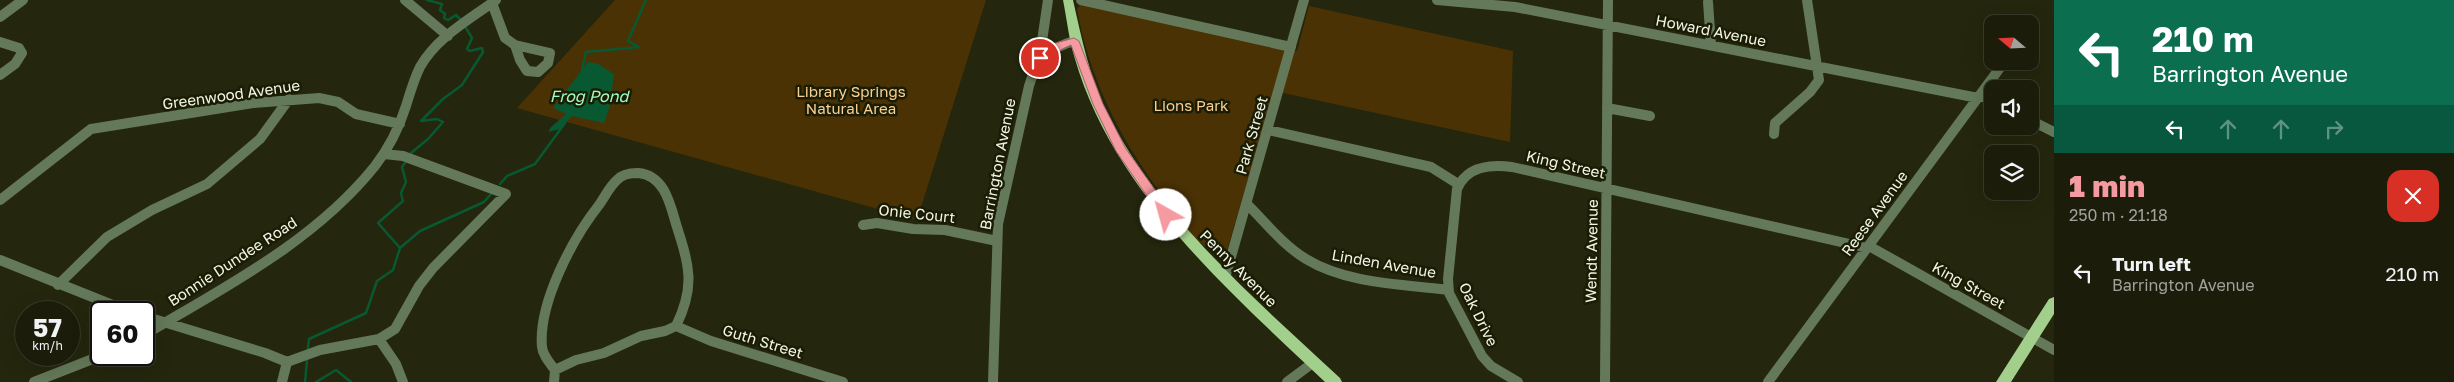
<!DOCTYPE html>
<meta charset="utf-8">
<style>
:root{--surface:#1b1d0a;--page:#242613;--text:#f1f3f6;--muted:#a0a29c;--line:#393b2b;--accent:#f49aa0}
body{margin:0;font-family:"Golos Text",sans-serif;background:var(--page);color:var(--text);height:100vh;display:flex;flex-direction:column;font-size:19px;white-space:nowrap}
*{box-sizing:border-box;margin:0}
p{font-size:16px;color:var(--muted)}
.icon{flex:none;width:28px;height:28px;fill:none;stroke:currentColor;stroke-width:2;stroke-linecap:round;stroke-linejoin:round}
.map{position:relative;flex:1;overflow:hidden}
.drawer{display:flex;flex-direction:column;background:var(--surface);width:400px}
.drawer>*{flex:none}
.guide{background:#0b6e4f;color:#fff;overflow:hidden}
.needle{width:32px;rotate:289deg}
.fabs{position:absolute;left:1984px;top:15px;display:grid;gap:10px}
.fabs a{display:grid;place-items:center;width:55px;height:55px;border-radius:10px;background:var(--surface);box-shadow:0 5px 20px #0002,0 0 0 1px var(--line);font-size:25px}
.speed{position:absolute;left:15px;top:301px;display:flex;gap:10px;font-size:25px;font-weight:700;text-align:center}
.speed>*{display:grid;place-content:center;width:65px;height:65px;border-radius:50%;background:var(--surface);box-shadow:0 5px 20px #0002,0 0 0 1px var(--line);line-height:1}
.speed small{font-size:12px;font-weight:400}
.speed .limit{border:2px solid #111;border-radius:8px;background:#fff;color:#111}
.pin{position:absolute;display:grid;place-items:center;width:42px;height:42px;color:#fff;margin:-21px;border:2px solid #fff;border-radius:50%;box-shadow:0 1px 5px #0007}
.me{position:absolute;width:55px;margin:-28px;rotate:322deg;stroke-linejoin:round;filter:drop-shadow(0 0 4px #0008)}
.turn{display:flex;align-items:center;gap:18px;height:105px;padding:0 15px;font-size:22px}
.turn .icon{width:65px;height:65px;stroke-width:2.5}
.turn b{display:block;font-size:35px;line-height:42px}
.lanes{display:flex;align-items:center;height:48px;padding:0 15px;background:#0003;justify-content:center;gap:25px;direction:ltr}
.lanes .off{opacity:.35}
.round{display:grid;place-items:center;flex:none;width:52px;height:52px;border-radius:15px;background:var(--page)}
.summary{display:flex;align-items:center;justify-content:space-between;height:85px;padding:0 15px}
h1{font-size:30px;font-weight:800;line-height:38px;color:var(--accent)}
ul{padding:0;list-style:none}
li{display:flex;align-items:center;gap:15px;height:70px;padding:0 15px}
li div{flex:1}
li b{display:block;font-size:19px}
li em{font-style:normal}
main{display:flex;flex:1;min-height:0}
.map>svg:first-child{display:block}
.green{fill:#4b3204}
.water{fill:#085832}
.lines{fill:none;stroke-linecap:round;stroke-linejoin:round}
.stream{stroke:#085832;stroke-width:2.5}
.minor{stroke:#647959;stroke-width:10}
.major{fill:#a3cf8c;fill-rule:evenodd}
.route{fill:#f49aa0;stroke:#9f6468}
.labels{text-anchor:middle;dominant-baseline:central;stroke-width:5;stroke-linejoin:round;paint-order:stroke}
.street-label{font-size:15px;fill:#f3f6e6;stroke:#1a1d04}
.park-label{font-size:15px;fill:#facf93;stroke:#1a1d04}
.water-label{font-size:16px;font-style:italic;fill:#9efac0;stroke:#1a1d04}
</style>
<main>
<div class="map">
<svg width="2054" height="382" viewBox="0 0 2054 382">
<rect width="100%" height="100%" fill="#24270d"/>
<!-- green -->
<path class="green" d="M 615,0 L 986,0 L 917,220 L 517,108 Z
M 1080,5 L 1089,5 L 1297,51 L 1309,6 L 1513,51 L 1510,142 L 1274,91 L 1226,254 L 1217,255 C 1210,249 1200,243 1193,236 C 1180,222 1168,204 1157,188 C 1117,133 1089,76 1077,9 Z"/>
<!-- water -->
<path class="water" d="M 588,62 L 598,64 L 614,74 L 610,106 L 604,123 L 572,116 L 560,129 L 549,132 L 550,128 L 566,114 L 553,108 Z"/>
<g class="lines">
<!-- stream -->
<path class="stream" d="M 427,0 L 442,4 L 440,10 L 445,14 L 444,18 L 448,20 L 456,15 L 461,20
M 582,70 L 586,52 L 639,47 L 628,41 L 646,0
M 411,153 L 428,139 L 443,122 L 437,119 L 421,121 L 443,99 L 462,85 L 483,52 L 482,48 L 470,51 L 467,49 L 472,38 L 466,28
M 500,184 L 507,176 L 535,164 L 565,123
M 400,248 L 378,223 L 403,201 L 401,193 L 406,182 L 402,167 L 405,163
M 308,348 L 309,339 L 366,313 L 377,281 L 393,270 L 400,248 L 420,231 L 484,202 L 491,194
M 305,382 L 307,361
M 316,382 L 336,370 L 351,382"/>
<!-- minor -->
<path class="minor" d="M 405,0 L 448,36
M 1048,0 L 1042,41 L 1050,50
M 1081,0 L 1291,47
M 1437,0 L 1515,7 L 1978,98
M 1708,2 L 1711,45
M 492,3 L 505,38 L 515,45
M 0,17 L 23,0
M 0,42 L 19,48 L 22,53 L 15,64 L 0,75
M 515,45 L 550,53 L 548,63 L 538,72 L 527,71 L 520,60 Z
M 1980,95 L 1992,101
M 1607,108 L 1650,116
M 2030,120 L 2054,132
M 1268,130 L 1431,167 L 1458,184
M 1774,134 L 1775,123 L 1810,92 L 1819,80 L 1807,0
M 0,200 L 91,129 L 253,103 L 319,98 L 338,102 L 356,114 L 400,124
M 1247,204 C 1266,223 1283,245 1306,259 C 1347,284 1402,284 1448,290
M 863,225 L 877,223 L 913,229 L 945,230 L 997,241
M 1869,246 L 2054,350
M 0,260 L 130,312
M 1225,278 L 1304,0
M 58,285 L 107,237 L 152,210 L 207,184 L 260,139 L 289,99
M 144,316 L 265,353 L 287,362 L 320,350 L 379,339 L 395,329 L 419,286 L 433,268 L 506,194 L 403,156 L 384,154
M 676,326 L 711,341 L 843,382
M 144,335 C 225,287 315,241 375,166 C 389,148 399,128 406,106 C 410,93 414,79 420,67 C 437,37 469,20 496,0
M 379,339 L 396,364 L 403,382
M 555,370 C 550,363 543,356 542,347 C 538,303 573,238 599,205 C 605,197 609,187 617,180 C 622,174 630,173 638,173 C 664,175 670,203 676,224 C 689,265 696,285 676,326
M 34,382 L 103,355
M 282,382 L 287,362
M 554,382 L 555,370 L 576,360 L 604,353 L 641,336 L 665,331 L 676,326
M 993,382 L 998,224 L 1029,86 C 1036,61 1049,48 1074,41
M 1287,382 L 1314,362
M 1518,382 L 1491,366 L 1482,356 L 1449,293 L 1448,279 L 1457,189 C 1467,166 1490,164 1512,167 L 1867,248
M 1605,382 L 1608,0
M 1768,382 L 2005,61"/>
<!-- major -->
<path class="major" d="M 1063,0 L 1073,0 C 1082,40 1090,79 1108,115 C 1162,220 1255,299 1340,378 L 1342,382 L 1325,382 C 1229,291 1113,191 1075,59 C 1069,40 1067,20 1063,0 Z
M 2054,297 L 2054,314 L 2011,382 L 1996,382 L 2049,299 Z"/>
</g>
<!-- route -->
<path class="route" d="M 1074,38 L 1079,41 L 1103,104 L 1126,149 L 1170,211 L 1170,218 L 1162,218 L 1116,151 L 1093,104 L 1071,45 C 1059,49 1052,58 1040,62 L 1035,58 L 1052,44 Z"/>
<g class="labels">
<!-- street labels -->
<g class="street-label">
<text transform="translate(1711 30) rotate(11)">Howard Avenue</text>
<text transform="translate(231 94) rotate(-8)">Greenwood Avenue</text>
<text transform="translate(1251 135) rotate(-74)">Park Street</text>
<text transform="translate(997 164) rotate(-79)">Barrington Avenue</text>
<text transform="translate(1566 164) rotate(13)">King Street</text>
<text transform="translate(917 213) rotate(6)">Onie Court</text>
<text transform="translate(1874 213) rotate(-54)">Reese Avenue</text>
<text transform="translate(1591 251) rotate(-89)">Wendt Avenue</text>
<text transform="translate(232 261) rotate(-33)">Bonnie Dundee Road</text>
<text transform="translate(1384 263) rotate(10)">Linden Avenue</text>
<text transform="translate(1239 268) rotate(45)">Penny Avenue</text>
<text transform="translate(1969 285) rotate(29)">King Street</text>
<text transform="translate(1479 314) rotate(64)">Oak Drive</text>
<text transform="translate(763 341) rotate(17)">Guth Street</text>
</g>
<!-- park labels -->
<g class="park-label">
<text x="851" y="91">Library Springs<tspan x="851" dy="17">Natural Area</tspan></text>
<text x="1191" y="105">Lions Park</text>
</g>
<!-- water labels -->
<g class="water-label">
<text x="589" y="96">Frog Pond</text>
</g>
</g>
</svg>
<div class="fabs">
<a><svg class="needle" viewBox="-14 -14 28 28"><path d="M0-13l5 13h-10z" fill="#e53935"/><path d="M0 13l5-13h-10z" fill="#a0a29c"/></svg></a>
<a><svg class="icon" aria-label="sound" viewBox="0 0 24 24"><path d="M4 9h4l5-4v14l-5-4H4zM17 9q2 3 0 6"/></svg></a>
<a><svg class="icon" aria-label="layers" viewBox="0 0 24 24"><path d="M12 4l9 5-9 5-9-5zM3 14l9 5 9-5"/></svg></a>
</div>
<div class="speed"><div>57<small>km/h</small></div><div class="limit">60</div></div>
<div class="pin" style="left:1040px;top:58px;background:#d93025"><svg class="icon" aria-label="arrive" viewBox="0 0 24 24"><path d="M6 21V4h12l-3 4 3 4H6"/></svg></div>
<svg class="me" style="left:1166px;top:215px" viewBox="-20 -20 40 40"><circle r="19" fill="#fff"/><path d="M0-13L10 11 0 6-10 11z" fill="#f49aa0"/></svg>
</div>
<section class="drawer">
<div class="guide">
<div class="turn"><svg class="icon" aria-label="left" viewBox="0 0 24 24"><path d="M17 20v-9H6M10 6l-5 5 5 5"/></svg><div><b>210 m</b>Barrington Avenue</div></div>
<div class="lanes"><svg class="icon" aria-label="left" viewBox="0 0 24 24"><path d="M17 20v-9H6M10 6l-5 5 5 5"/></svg><svg class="icon off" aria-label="ahead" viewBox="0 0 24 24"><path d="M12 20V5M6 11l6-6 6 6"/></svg><svg class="icon off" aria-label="ahead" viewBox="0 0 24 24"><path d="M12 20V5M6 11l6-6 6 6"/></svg><svg class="icon off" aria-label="right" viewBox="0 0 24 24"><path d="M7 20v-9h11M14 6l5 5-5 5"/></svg></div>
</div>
<div class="summary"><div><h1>1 min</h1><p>250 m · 21:18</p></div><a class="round" style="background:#d93025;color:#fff"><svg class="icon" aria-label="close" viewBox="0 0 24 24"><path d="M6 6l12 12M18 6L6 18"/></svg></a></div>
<ul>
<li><svg class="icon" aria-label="left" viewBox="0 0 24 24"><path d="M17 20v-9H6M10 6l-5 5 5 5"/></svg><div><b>Turn left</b><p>Barrington Avenue</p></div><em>210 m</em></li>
</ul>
</section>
</main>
